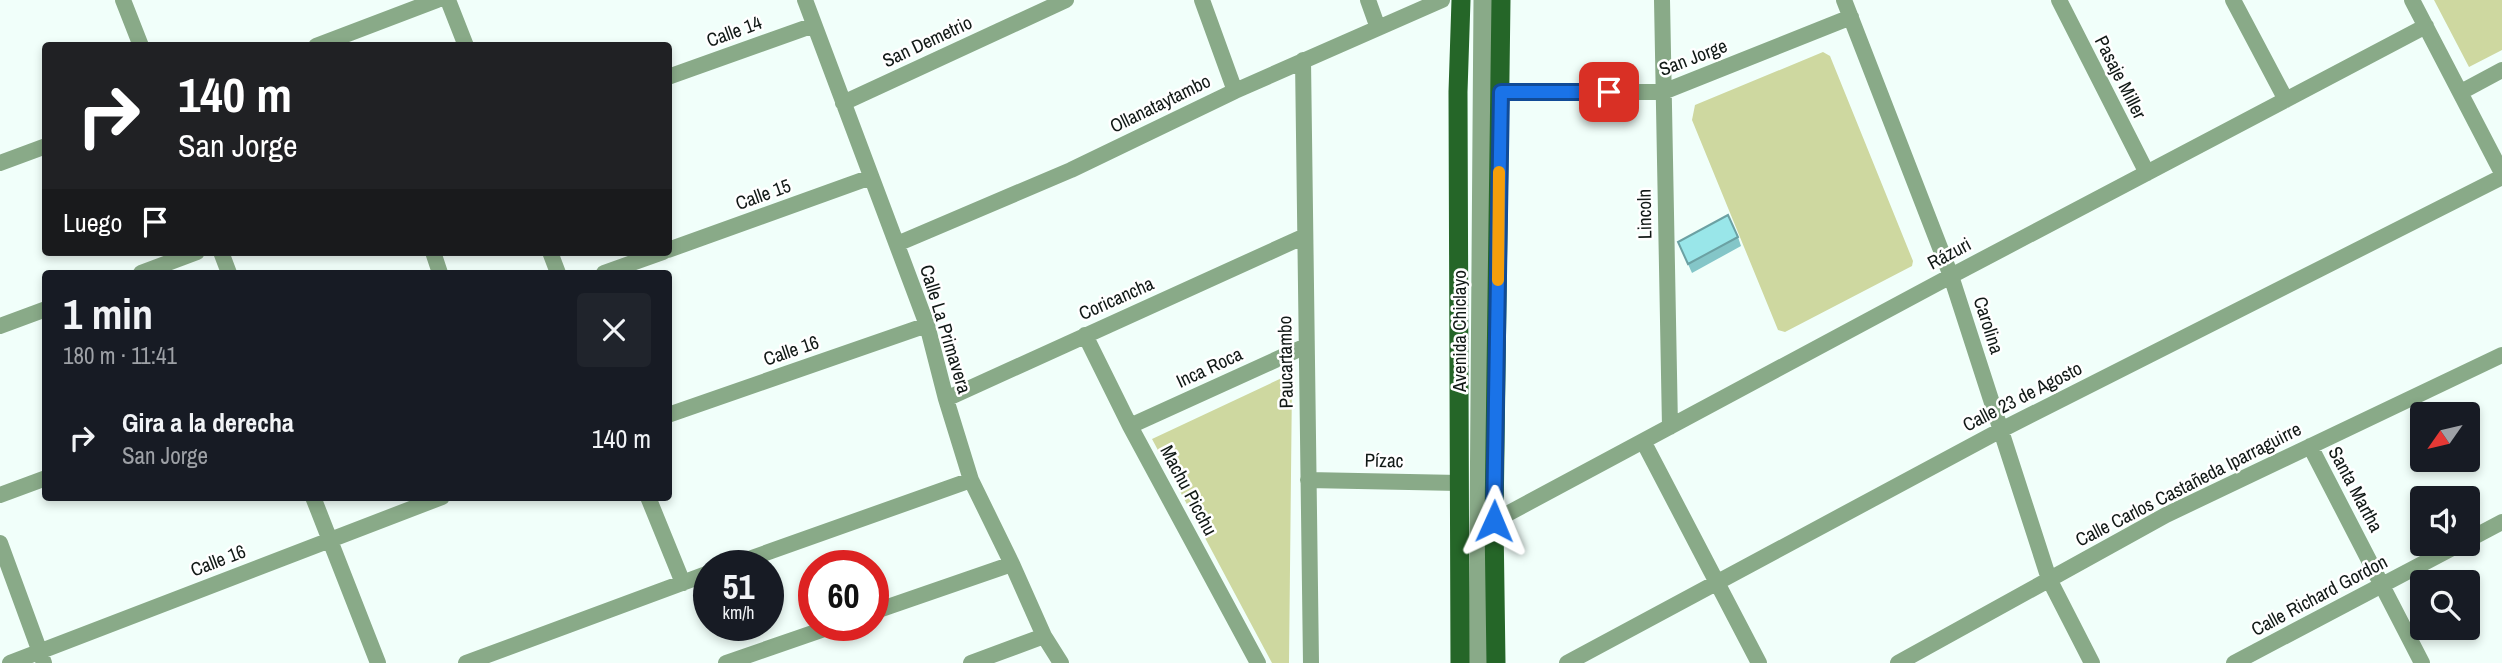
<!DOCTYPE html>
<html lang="es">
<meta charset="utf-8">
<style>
:root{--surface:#171b24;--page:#20242c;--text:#f1f3f6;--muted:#9ea1a6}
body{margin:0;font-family:"Archivo Narrow",sans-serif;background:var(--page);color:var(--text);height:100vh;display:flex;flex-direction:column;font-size:26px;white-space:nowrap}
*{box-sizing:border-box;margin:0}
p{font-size:23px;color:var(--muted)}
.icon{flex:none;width:38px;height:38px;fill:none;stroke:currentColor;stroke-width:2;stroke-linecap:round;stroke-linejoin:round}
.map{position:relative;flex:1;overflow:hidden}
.drawer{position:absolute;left:42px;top:270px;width:630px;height:231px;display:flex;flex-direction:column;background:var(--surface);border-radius:7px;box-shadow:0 4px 10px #0003}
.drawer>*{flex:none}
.banner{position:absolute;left:42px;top:42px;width:630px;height:214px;border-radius:7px;box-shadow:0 4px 10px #0003;background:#202124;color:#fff;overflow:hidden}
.needle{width:46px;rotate:236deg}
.controls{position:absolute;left:2410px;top:402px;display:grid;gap:14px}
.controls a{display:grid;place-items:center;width:70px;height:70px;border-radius:7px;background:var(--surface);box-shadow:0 4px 10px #0003;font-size:35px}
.speed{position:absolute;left:693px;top:550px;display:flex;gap:14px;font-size:35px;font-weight:700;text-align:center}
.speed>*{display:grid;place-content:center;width:91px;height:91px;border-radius:50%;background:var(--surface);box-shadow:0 4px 10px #0003;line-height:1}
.speed small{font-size:18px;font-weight:400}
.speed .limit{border:10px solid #d22;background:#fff;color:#111}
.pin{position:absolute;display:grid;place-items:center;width:60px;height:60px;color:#fff;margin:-30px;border-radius:14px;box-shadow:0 4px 10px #0006}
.me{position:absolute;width:77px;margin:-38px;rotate:1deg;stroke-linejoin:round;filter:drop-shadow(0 0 5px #0008)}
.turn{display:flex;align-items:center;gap:24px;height:147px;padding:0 21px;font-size:32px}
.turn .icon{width:91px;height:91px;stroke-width:2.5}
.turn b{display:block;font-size:49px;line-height:60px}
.then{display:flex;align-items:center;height:66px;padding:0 21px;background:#0003;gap:14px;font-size:26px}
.round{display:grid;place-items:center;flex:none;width:74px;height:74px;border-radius:7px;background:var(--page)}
.overview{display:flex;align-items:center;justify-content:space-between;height:119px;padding:0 21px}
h1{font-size:42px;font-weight:700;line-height:52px}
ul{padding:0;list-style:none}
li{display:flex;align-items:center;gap:21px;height:98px;padding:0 21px}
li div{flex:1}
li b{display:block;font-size:26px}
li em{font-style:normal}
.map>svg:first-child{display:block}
.green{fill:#ced8a0}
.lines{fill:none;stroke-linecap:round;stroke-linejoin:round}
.minor{stroke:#89aa88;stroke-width:16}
.tertiary{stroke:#89aa88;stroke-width:19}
.primary{stroke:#256628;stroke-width:19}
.wall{fill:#84c6c8}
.building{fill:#99e6e9;stroke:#6ba1a3;stroke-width:2}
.route-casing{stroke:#114b97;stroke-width:18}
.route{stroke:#1a73e8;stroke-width:12}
.slow{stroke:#f59e0b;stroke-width:12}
.labels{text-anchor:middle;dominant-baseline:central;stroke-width:5;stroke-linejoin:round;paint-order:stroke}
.street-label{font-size:19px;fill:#111916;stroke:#fff}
</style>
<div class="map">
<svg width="2502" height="663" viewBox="0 0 2502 663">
<rect width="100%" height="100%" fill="#f1fffa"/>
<!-- green -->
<path class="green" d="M 2434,0 L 2502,0 L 2502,50 L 2469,67 Z
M 1823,52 L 1830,56 L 1913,261 L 1912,266 L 1785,332 L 1778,330 L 1692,120 L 1695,105 Z
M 1284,377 L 1292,381 L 1289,663 L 1272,663 L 1152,439 Z"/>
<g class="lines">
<!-- minor -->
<path class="minor" d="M 123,0 L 141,46
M 448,0 L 466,46
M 805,0 L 927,325 L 946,399 L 971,480 L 1012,564 L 1044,636 L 1061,663
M 1202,0 L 1235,91
M 1368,0 L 1378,28
M 1662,0 L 1670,427
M 1844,0 L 1951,276 L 2049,579 L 2092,663
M 2059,0 L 2147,173
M 2233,0 L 2286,100
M 2412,0 L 2502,173
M 316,46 L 437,0
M 1303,60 L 1311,663
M 668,77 L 814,25
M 1501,92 L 1663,92 L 1851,17
M 2461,92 L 2502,70
M 843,103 L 1066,0
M 0,163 L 46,146
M 897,244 L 1071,170 L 1235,91 L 1442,0
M 668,250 L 871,177
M 221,252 L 229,273
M 433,252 L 440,273
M 550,252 L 558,273
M 141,273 L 197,252
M 604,273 L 663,252
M 0,326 L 46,309
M 1085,335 L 1130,426 L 1258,663
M 946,399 L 1305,236
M 668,415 L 927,325
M 1130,426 L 1306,346
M 1643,441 L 1759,663
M 2310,446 L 2422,663
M 1308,480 L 1459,483
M 0,495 L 46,478
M 313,497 L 378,663
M 648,497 L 683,583
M 1494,521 L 1951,276 L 2426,26
M 2468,540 L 2502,522
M 0,543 L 44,663
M 732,565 L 971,480
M 873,612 L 1012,564
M 10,663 L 442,497
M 466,663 L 709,573
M 726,663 L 836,625
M 971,663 L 1044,636
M 1567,663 L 2001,430 L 2502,177
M 1898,663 L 2166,515 L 2502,355
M 2234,663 L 2460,544"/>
<!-- tertiary -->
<path class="tertiary" d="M 1478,663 L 1483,0"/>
<!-- primary -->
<path class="primary" d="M 1460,663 L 1458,92 L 1461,0
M 1496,663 L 1494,521 L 1501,0"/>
</g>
<!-- wall -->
<path class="wall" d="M 1738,237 L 1741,246 L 1692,273 L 1678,242 Z"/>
<!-- building -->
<path class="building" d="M 1728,215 L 1738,237 L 1688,264 L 1678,242 Z"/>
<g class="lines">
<defs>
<path id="route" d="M 1494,521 L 1501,92 L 1609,92"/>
</defs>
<!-- route casing -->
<use href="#route" class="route-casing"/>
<!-- route -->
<use href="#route" class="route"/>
<!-- slow -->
<path class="slow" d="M 1498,280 L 1499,172"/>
</g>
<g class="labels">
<!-- street labels -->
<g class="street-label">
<text transform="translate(734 31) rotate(-20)">Calle 14</text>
<text transform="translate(927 41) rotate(-25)">San Demetrio</text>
<text transform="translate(1693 57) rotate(-21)">San Jorge</text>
<text transform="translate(2121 77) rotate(63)">Pasaje Miller</text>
<text transform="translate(1160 103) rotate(-26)">Ollanataytambo</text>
<text transform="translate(763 194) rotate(-20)">Calle 15</text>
<text transform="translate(1644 214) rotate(-91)">Lincoln</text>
<text transform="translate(1949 253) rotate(-28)">Rázuri</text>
<text transform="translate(1116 298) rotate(-24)">Coricancha</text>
<text transform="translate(1989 325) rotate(72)">Carolina</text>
<text transform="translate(946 329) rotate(73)">Calle La Primavera</text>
<text transform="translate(1459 331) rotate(-90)">Avenida Chiclayo</text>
<text transform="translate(791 350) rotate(-19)">Calle 16</text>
<text transform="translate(1285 362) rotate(-91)">Paucartambo</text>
<text transform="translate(1209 367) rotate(-25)">Inca Roca</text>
<text transform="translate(2022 396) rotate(-27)">Calle 23 de Agosto</text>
<text transform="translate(1384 460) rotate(1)">Pízac</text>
<text transform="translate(2188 484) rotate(-27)">Calle Carlos Castañeda Iparraguirre</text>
<text transform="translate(2356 489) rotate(62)">Santa Martha</text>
<text transform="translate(1189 490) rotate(62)">Machu Picchu</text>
<text transform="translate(218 560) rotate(-21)">Calle 16</text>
<text transform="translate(2319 595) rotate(-28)">Calle Richard Gordon</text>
</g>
</g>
</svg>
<div class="controls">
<a><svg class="needle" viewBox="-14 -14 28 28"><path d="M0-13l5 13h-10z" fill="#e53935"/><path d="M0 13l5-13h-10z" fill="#9ea1a6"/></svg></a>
<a><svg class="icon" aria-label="sound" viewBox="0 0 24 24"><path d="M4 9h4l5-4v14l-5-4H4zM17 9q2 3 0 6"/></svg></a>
<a><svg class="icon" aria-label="search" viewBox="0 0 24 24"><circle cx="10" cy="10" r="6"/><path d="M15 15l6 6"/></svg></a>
</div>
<div class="speed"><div>51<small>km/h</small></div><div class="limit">60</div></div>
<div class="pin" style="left:1609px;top:92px;background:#d93025"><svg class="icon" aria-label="arrive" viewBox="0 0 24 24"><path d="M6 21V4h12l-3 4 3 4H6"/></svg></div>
<svg class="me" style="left:1494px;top:521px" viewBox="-20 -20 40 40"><path d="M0-17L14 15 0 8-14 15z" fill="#1a73e8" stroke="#fff" stroke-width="4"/></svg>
<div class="banner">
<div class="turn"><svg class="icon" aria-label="right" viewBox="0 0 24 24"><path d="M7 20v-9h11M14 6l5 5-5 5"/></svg><div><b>140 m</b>San Jorge</div></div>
<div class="then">Luego<svg class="icon" aria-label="arrive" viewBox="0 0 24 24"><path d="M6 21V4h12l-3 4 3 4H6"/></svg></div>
</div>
<section class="drawer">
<div class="overview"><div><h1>1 min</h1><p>180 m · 11:41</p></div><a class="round"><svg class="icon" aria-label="close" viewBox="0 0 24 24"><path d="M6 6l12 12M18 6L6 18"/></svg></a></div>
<ul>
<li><svg class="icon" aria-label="right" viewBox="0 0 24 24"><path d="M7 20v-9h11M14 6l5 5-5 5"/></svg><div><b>Gira a la derecha</b><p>San Jorge</p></div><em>140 m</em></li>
</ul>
</section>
</div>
